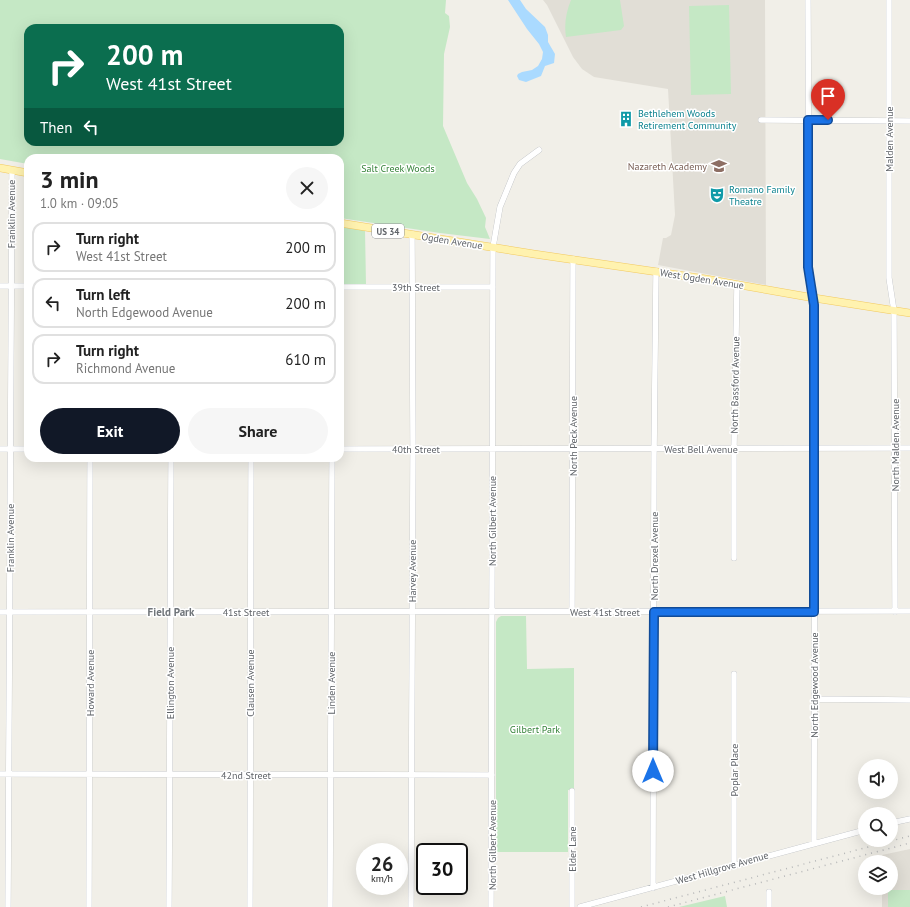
<!DOCTYPE html>
<meta charset="utf-8">
<style>
:root{--surface:#fff;--page:#f6f6f6;--text:#222;--muted:#767676;--line:#e0e0e0;--accent:#111827}
body{margin:0;font-family:"PT Sans",sans-serif;background:var(--page);color:var(--text);height:100vh;display:flex;flex-direction:column;font-size:15px;white-space:nowrap}
*{box-sizing:border-box;margin:0}
p{font-size:13px;color:var(--muted)}
.icon{flex:none;width:22px;height:22px;fill:none;stroke:currentColor;stroke-width:2;stroke-linecap:round;stroke-linejoin:round}
.map{position:relative;flex:1;overflow:hidden}
.details{position:absolute;left:24px;top:154px;width:320px;height:308px;display:flex;flex-direction:column;background:var(--surface);border-radius:12px;box-shadow:0 4px 16px #0002}
.details>*{flex:none}
.guide{position:absolute;left:24px;top:24px;width:320px;height:122px;border-radius:12px;box-shadow:0 4px 16px #0002;background:#0b6e4f;color:#fff;overflow:hidden}
.controls{position:absolute;left:858px;top:759px;display:grid;gap:8px}
.controls a{display:grid;place-items:center;width:40px;height:40px;border-radius:50%;background:var(--surface);box-shadow:0 4px 16px #0002;font-size:20px}
.speed{position:absolute;left:356px;top:843px;display:flex;gap:8px;font-size:20px;font-weight:700;text-align:center}
.speed>*{display:grid;place-content:center;width:52px;height:52px;border-radius:50%;background:var(--surface);box-shadow:0 4px 16px #0002;line-height:1}
.speed small{font-size:10px;font-weight:400}
.speed .limit{border:2px solid #111;border-radius:6px;background:#fff;color:#111}
.pin{position:absolute;display:grid;place-items:center;width:34px;height:34px;color:#fff;margin:-41px -17px;border-radius:50% 50% 50% 0;rotate:-45deg;box-shadow:0 0 4px #0007}
.pin .icon{rotate:45deg}
.me{position:absolute;width:44px;margin:-22px;rotate:0deg;stroke-linejoin:round;filter:drop-shadow(0 0 3px #0008)}
.turn{display:flex;align-items:center;gap:14px;height:84px;padding:0 16px;font-size:18px}
.turn .icon{width:52px;height:52px;stroke-width:2.5}
.turn b{display:block;font-size:28px;line-height:34px}
.then{display:flex;align-items:center;height:38px;padding:0 16px;background:#0003;gap:8px;font-size:15px}
.round{display:grid;place-items:center;flex:none;width:42px;height:42px;border-radius:21px;background:var(--page)}
.summary{display:flex;align-items:center;justify-content:space-between;height:68px;padding:0 16px}
h1{font-size:24px;font-weight:700;line-height:30px}
.action{display:flex;gap:8px;margin-top:auto;padding:8px 16px}
.action a{flex:1;height:46px;border-radius:24px;background:var(--accent);color:#fff;font-size:16px;font-weight:700;line-height:46px;text-align:center}
.action a+a{background:var(--page);color:var(--text)}
ul{padding:0;list-style:none}
li{display:flex;align-items:center;gap:12px;height:50px;margin:0 8px 6px;padding:0 8px;border:2px solid var(--line);border-radius:12px}
li div{flex:1}
li b{display:block;font-size:15px}
li em{font-style:normal}
.map>svg:first-child{display:block}
.education{fill:#e1ded6}
.green{fill:#c5e8c5;fill-rule:evenodd}
.water{fill:#aadaff}
.lines{fill:none;stroke-linecap:round;stroke-linejoin:round}
.minor-casing{stroke:#b5b8bc;stroke-width:6}
.major-casing{stroke:#f2c960;stroke-width:8}
.minor{stroke:#fff;stroke-width:5.5}
.major{stroke:#fff2af;stroke-width:7}
.rail{stroke:#b6b7b8;stroke-width:1.5;stroke-dasharray:1 5;stroke-linecap:butt}
.route-casing{stroke:#114b97;stroke-width:10}
.route{stroke:#1a73e8;stroke-width:7}
.labels{text-anchor:middle;dominant-baseline:central;stroke-width:3;stroke-linejoin:round;paint-order:stroke}
.shield{fill:#fff;stroke:#8f9295;stroke-width:1}
.shield-label{font-size:9px;font-weight:bold;fill:#5f6368}
.culture-label{font-size:10px;fill:#0d838f;stroke:#fff;text-anchor:start}
.street-label{font-size:10px;fill:#5f6368;stroke:#fff}
.education-label{font-size:10px;fill:#785e54;stroke:#fff;text-anchor:end}
.park-label{font-size:10px;fill:#348238;stroke:#fff}
.neighbourhood-label{font-size:11px;font-weight:bold;fill:#70757a;stroke:#fff}
</style>
<div class="map">
<svg width="910" height="907" viewBox="0 0 910 907">
<rect width="100%" height="100%" fill="#f1efe8"/>
<!-- education -->
<path class="education" d="M 543,0 L 765,0 L 766,285 L 658,265 L 663,238 L 666,238 L 671,235 L 675,215 L 668,89 L 594,77 L 582,69 L 573,57 L 547,5 Z
M 910,849 L 910,907 L 882,907 L 882,888 L 891,888 L 891,862 L 882,862 L 882,855 Z"/>
<!-- green -->
<path class="green" d="M 0,0 L 446,0 L 445,13 L 449,16 L 450,27 L 444,54 L 443,126 L 467,183 L 477,199 L 486,218 L 485,227 L 490,239 L 440,233 L 340,218 L 340,158 L 28,158 L 28,164 L 0,159 ZM 28,28 L 340,28 L 340,142 L 28,142 Z
M 571,0 L 620,0 L 624,26 L 621,30 L 566,37 C 564,24 566,12 571,0 Z
M 729,5 L 731,94 L 691,95 L 689,6 Z
M 340,225 L 365,229 L 366,285 L 340,285 Z
M 501,616 L 526,616 L 527,669 L 574,668 L 574,790 L 568,790 L 568,852 L 496,852 L 496,622 L 498,618 Z
M 888,890 L 910,890 L 910,907 L 888,907 Z
M 725,896 L 727,907 L 679,907 Z"/>
<!-- water -->
<path class="water" d="M 508,0 L 520,0 L 526,9 L 545,27 L 548,35 L 548,42 L 555,54 L 554,63 L 545,66 L 541,76 L 526,82 L 519,80 L 517,76 L 518,74 L 522,72 L 532,70 L 538,66 L 542,59 L 543,52 L 539,44 L 527,29 Z"/>
<g class="lines">
<defs>
<path id="minor" d="M 808,0 L 809,267 L 814,305 L 815,449 L 814,843
M 889,0 L 889,278 L 894,311 L 895,612
M 761,120 L 910,121
M 0,286 L 28,286
M 340,287 L 493,287
M 0,449 L 28,449
M 340,449 L 910,448
M 734,558 L 734,448 L 737,284
M 0,612 L 910,611
M 572,612 L 573,259
M 814,699 L 910,700
M 0,774 L 492,775
M 572,791 L 572,907
M 891,823 L 910,819
M 734,865 L 734,674
M 653,888 L 654,456 L 656,271
M 8,907 L 12,170
M 89,907 L 90,458
M 169,907 L 171,458
M 250,907 L 251,458
M 330,907 L 332,458
M 411,907 L 413,449 L 412,234
M 491,907 L 493,247 L 500,207 L 514,173 L 520,164 L 539,150
M 580,907 L 865,830
M 769,907 L 769,892"/>
<path id="major" d="M 0,168 L 28,173
M 340,223 L 534,254 L 706,279 L 814,298 L 910,313"/>
</defs>
<!-- minor casing -->
<use href="#minor" class="minor-casing"/>
<!-- major casing -->
<use href="#major" class="major-casing"/>
<!-- minor -->
<use href="#minor" class="minor"/>
<!-- major -->
<use href="#major" class="major"/>
<!-- rail -->
<path class="rail" d="M 641,907 L 910,836
M 668,907 L 910,843"/>
</g>
<g class="lines">
<defs>
<path id="route" d="M 653,771 L 654,612 L 814,612 L 814,305 L 808,267 L 808,120 L 828,120"/>
</defs>
<!-- route casing -->
<use href="#route" class="route-casing"/>
<!-- route -->
<use href="#route" class="route"/>
</g>
<!-- icons -->
<defs>
<symbol id="building-bare" viewBox="-9 -9 18 18"><path d="M-4-6H4V6H1V3H-1V6H-4ZM-2.5-4.3h1.7v1.8h-1.7ZM.8-4.3h1.7v1.8H.8ZM-2.5-1h1.7V.8h-1.7ZM.8-1h1.7V.8H.8Z" fill="#0f9aa8" stroke="#fff" stroke-width="2.5" paint-order="stroke"/></symbol>
<symbol id="school-bare" viewBox="-9 -9 18 18"><path d="M0-5L7-2L0 1L-7-2ZM-4 1L0 2.5L4 1V4Q0 6-4 4Z" fill="#8d6e63" stroke="#fff" stroke-width="2.5" paint-order="stroke"/></symbol>
<symbol id="theatre-bare" viewBox="-9 -9 18 18"><path d="M-5-5.5Q0-4 5-5.5V0Q5 5 0 6Q-5 5-5 0ZM-3.3-2.5H-1v1.5H-3.3ZM1-2.5H3.3v1.5H1ZM-2.8 1Q0 5.5 2.8 1Z" fill="#0f9aa8" stroke="#fff" stroke-width="2.5" paint-order="stroke"/></symbol>
</defs>
<g fill-rule="evenodd">
<use href="#building-bare" x="615" y="108" width="22" height="22"/>
<use href="#school-bare" x="708" y="155" width="22" height="22"/>
<use href="#theatre-bare" x="706" y="184" width="22" height="22"/>
</g>
<g class="labels">
<!-- shield labels -->
<rect class="shield" x="372" y="224" width="32" height="14" rx="3"/>
<g class="shield-label">
<text x="388" y="231">US 34</text>
</g>
<!-- culture labels -->
<g class="culture-label">
<text x="638" y="113">Bethlehem Woods<tspan x="638" dy="12">Retirement Community</tspan></text>
<text x="729" y="189">Romano Family<tspan x="729" dy="12">Theatre</tspan></text>
</g>
<!-- street labels -->
<g class="street-label">
<text transform="translate(889 139) rotate(-90)">Malden Avenue</text>
<text transform="translate(11 214) rotate(-90)">Franklin Avenue</text>
<text transform="translate(452 241) rotate(9)">Ogden Avenue</text>
<text transform="translate(702 279) rotate(9)">West Ogden Avenue</text>
<text x="416" y="287">39th Street</text>
<text transform="translate(735 385) rotate(-89)">North Bassford Avenue</text>
<text transform="translate(573 436) rotate(-90)">North Peck Avenue</text>
<text transform="translate(895 445) rotate(-90)">North Malden Avenue</text>
<text x="416" y="449">40th Street</text>
<text x="701" y="449">West Bell Avenue</text>
<text transform="translate(492 521) rotate(-90)">North Gilbert Avenue</text>
<text transform="translate(10 538) rotate(-90)">Franklin Avenue</text>
<text transform="translate(654 556) rotate(-90)">North Drexel Avenue</text>
<text transform="translate(412 571) rotate(-90)">Harvey Avenue</text>
<text x="246" y="612">41st Street</text>
<text x="605" y="612">West 41st Street</text>
<text transform="translate(90 683) rotate(-90)">Howard Avenue</text>
<text transform="translate(170 683) rotate(-90)">Ellington Avenue</text>
<text transform="translate(250 683) rotate(-90)">Clausen Avenue</text>
<text transform="translate(331 683) rotate(-90)">Linden Avenue</text>
<text transform="translate(814 685) rotate(-90)">North Edgewood Avenue</text>
<text transform="translate(734 770) rotate(-90)">Poplar Place</text>
<text x="246" y="775">42nd Street</text>
<text transform="translate(492 845) rotate(-90)">North Gilbert Avenue</text>
<text transform="translate(572 849) rotate(-90)">Elder Lane</text>
<text transform="translate(722 868) rotate(-16)">West Hillgrove Avenue</text>
</g>
<!-- education labels -->
<g class="education-label">
<text x="707" y="166">Nazareth Academy</text>
</g>
<!-- park labels -->
<g class="park-label">
<text x="398" y="168">Salt Creek Woods</text>
<text x="535" y="729">Gilbert Park</text>
</g>
<!-- neighbourhood labels -->
<g class="neighbourhood-label">
<text x="171" y="612">Field Park</text>
</g>
</g>
</svg>
<div class="controls">
<a><svg class="icon" aria-label="sound" viewBox="0 0 24 24"><path d="M4 9h4l5-4v14l-5-4H4zM17 9q2 3 0 6"/></svg></a>
<a><svg class="icon" aria-label="search" viewBox="0 0 24 24"><circle cx="10" cy="10" r="6"/><path d="M15 15l6 6"/></svg></a>
<a><svg class="icon" aria-label="layers" viewBox="0 0 24 24"><path d="M12 4l9 5-9 5-9-5zM3 14l9 5 9-5"/></svg></a>
</div>
<div class="speed"><div>26<small>km/h</small></div><div class="limit">30</div></div>
<div class="pin" style="left:828px;top:120px;background:#d93025"><svg class="icon" aria-label="arrive" viewBox="0 0 24 24"><path d="M6 21V4h12l-3 4 3 4H6"/></svg></div>
<svg class="me" style="left:653px;top:771px" viewBox="-20 -20 40 40"><circle r="19" fill="#fff"/><path d="M0-13L10 11 0 6-10 11z" fill="#1a73e8"/></svg>
<div class="guide">
<div class="turn"><svg class="icon" aria-label="right" viewBox="0 0 24 24"><path d="M7 20v-9h11M14 6l5 5-5 5"/></svg><div><b>200 m</b>West 41st Street</div></div>
<div class="then">Then<svg class="icon" aria-label="left" viewBox="0 0 24 24"><path d="M17 20v-9H6M10 6l-5 5 5 5"/></svg></div>
</div>
<section class="details">
<div class="summary"><div><h1>3 min</h1><p>1.0 km · 09:05</p></div><a class="round"><svg class="icon" aria-label="close" viewBox="0 0 24 24"><path d="M6 6l12 12M18 6L6 18"/></svg></a></div>
<ul>
<li><svg class="icon" aria-label="right" viewBox="0 0 24 24"><path d="M7 20v-9h11M14 6l5 5-5 5"/></svg><div><b>Turn right</b><p>West 41st Street</p></div><em>200 m</em></li>
<li><svg class="icon" aria-label="left" viewBox="0 0 24 24"><path d="M17 20v-9H6M10 6l-5 5 5 5"/></svg><div><b>Turn left</b><p>North Edgewood Avenue</p></div><em>200 m</em></li>
<li><svg class="icon" aria-label="right" viewBox="0 0 24 24"><path d="M7 20v-9h11M14 6l5 5-5 5"/></svg><div><b>Turn right</b><p>Richmond Avenue</p></div><em>610 m</em></li>
</ul>
<div class="action"><a>Exit</a><a>Share</a></div>
</section>
</div>
